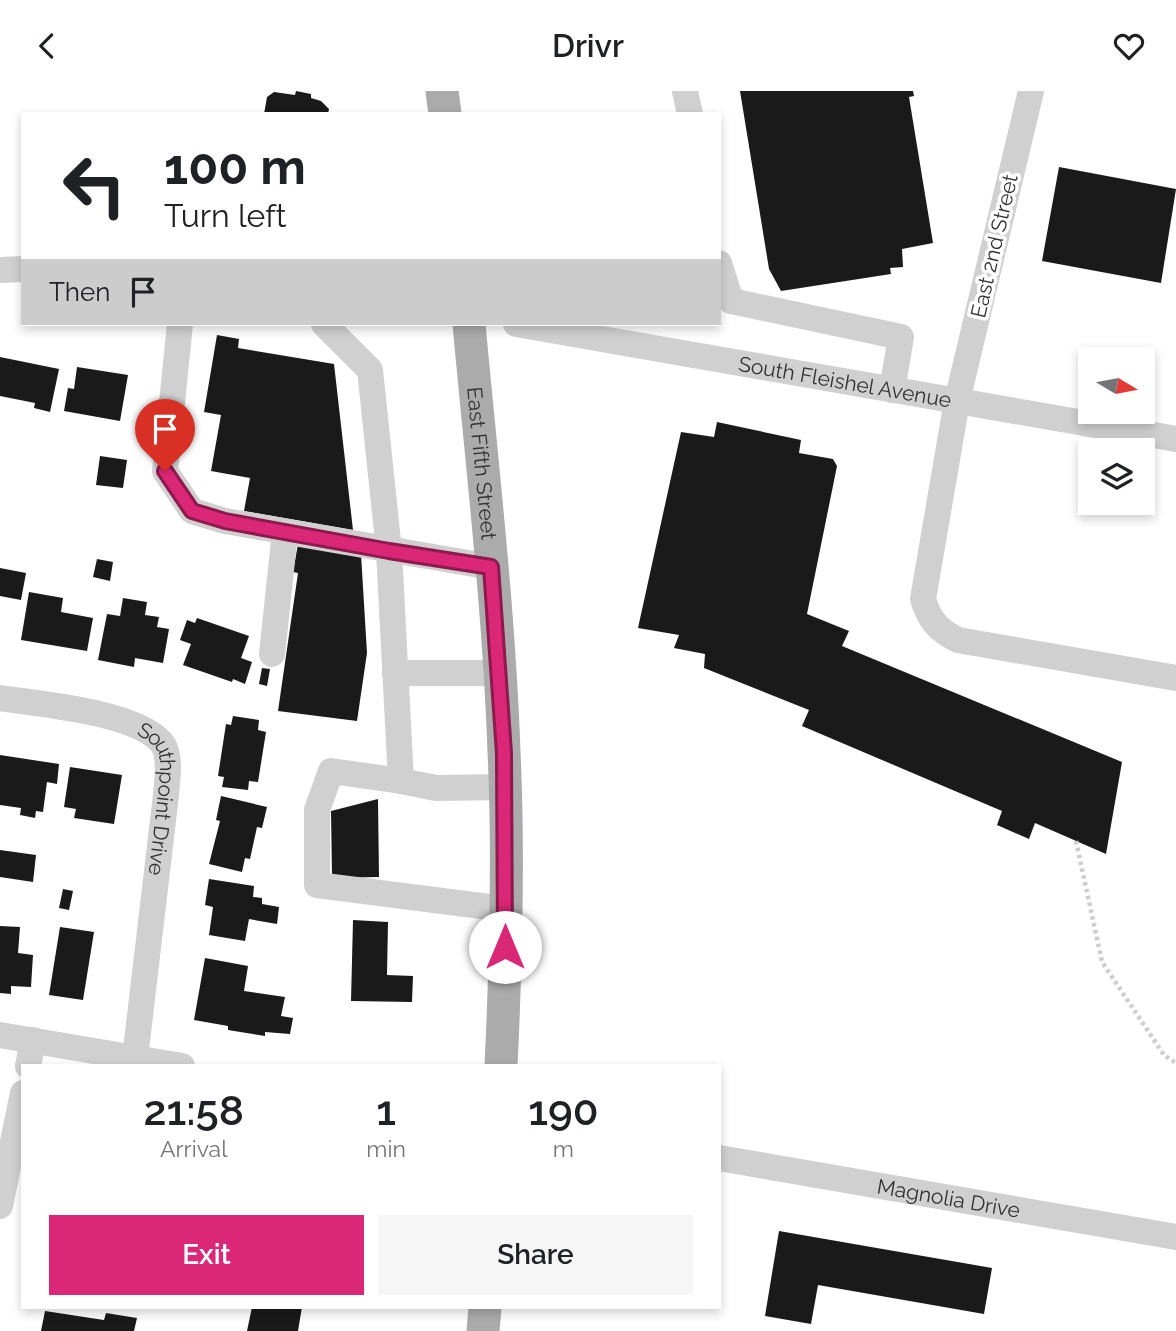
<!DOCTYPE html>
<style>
:root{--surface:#fff;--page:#f6f6f6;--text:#202124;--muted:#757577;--accent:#db2777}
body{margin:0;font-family:Raleway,sans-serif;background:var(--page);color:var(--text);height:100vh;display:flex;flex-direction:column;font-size:26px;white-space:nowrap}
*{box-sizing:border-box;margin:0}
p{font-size:23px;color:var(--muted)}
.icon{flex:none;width:38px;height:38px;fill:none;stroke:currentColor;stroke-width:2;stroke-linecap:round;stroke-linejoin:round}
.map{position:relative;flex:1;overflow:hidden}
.sheet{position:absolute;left:21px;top:973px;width:700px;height:245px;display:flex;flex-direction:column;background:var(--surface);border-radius:0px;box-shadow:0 4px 10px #0003}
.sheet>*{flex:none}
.guide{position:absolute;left:21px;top:21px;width:700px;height:214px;border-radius:0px;box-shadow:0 4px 10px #0003;background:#fff;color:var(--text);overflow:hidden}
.needle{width:46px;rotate:100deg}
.buttons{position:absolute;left:1078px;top:256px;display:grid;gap:14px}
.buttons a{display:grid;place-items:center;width:77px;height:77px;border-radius:0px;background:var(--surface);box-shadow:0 4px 10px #0003;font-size:35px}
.pin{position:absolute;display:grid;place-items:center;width:60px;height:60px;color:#fff;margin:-72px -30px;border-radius:50% 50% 50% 0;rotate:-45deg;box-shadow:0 0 7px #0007}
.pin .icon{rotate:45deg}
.me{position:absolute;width:77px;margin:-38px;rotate:0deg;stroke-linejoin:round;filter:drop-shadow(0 0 5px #0008)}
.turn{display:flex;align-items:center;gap:24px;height:147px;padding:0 28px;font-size:32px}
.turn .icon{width:91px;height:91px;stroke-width:2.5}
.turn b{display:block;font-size:49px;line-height:60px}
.then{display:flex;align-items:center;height:66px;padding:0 28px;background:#0003;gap:14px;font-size:26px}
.eta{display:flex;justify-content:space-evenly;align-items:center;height:119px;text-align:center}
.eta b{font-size:42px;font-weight:600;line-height:49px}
.primary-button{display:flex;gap:14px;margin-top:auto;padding:14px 28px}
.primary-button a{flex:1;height:80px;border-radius:0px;background:var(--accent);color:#fff;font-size:28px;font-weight:600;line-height:80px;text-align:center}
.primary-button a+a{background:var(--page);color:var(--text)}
header{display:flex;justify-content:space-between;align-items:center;height:91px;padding:0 28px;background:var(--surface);font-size:32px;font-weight:600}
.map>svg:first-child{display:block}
.building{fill:#1a1a1a}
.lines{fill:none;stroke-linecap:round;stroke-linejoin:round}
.path{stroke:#cdcdcd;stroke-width:4.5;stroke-dasharray:3.5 3.5;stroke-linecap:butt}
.minor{stroke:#d0d0d0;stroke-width:26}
.major{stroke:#ababab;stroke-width:33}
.route-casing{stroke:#8e194d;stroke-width:18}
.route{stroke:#db2777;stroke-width:12}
.labels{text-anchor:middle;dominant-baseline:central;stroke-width:7;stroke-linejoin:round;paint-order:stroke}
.street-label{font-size:21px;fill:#333;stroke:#fff}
</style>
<header><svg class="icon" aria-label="back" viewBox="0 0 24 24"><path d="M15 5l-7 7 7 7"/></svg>Drivr<svg class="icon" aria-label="heart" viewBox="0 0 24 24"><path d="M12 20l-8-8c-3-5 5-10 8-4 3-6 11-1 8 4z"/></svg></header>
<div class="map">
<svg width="1176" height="1240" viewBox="0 0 1176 1240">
<rect width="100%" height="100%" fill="#fff"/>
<!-- building -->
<path class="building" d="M 296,0 L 311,3 L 311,7 L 321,10 L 329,18 L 328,23 L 264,23 L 267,6 L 274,1 L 295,4 Z
M 740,0 L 913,0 L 914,5 L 909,6 L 933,152 L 902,158 L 903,176 L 890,177 L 891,183 L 781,200 L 769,178 Z
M 1059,76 L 1176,98 L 1161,192 L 1042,170 Z
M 217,244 L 239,248 L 238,257 L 334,273 L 353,439 L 244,420 L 250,387 L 211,380 L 221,324 L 204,321 Z
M 0,266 L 59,278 L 50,321 L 34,317 L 35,312 L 0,305 Z
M 77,276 L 128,284 L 120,330 L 64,320 L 68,297 L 74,298 Z
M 717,331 L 801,349 L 799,362 L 833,368 L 837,375 L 807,523 L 849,540 L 842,555 L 1122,671 L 1106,763 L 1035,732 L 1029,748 L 997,734 L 1002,720 L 802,635 L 809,619 L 704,577 L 705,563 L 674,557 L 679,544 L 638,537 L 681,341 L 714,346 Z
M 100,365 L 127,369 L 123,397 L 96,394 Z
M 298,453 L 361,463 L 367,562 L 357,630 L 278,620 L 298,482 L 293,481 Z
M 97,468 L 113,471 L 110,490 L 93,486 Z
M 0,477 L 26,482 L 21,509 L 0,505 Z
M 29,501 L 63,507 L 61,521 L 93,527 L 87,560 L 21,549 Z
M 123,507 L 147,511 L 145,524 L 159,526 L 157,536 L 169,538 L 163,572 L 135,567 L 134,576 L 98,569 L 107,523 L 120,525 Z
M 197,527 L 249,545 L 241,567 L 252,571 L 245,593 L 233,588 L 232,591 L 183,574 L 191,553 L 180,549 L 187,529 L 195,532 Z
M 262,577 L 270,578 L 267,595 L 259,593 Z
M 233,625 L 259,629 L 258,639 L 266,641 L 258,691 L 249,690 L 248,699 L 222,696 L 224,686 L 218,685 L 226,633 L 231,634 Z
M 0,664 L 59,673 L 57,693 L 47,691 L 43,721 L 36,720 L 35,727 L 20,724 L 21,717 L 0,714 Z
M 70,676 L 122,684 L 114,733 L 74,727 L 76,718 L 64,716 Z
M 221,705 L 267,716 L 262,737 L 257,736 L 250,768 L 245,767 L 242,781 L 209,773 L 220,730 L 216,729 Z
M 378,708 L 379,786 L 332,787 L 331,720 Z
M 0,759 L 36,764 L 33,791 L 0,786 Z
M 209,788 L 254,795 L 253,806 L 262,807 L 262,813 L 279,816 L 277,833 L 249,828 L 245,850 L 209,844 L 213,816 L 205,814 Z
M 63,798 L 73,800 L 69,819 L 59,817 Z
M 353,829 L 388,831 L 387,884 L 413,885 L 412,911 L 351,910 Z
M 0,835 L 20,836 L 18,862 L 33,864 L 31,896 L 11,895 L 11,903 L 0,902 Z
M 60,836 L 94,841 L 83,909 L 49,904 Z
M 205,867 L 248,875 L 244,900 L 285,906 L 281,925 L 293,927 L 290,943 L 265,941 L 265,945 L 228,939 L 228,935 L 194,929 Z
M 779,1140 L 992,1177 L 984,1223 L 818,1194 L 811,1233 L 765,1225 Z
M 252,1216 L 302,1216 L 298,1240 L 247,1240 Z
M 45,1220 L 104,1229 L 106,1222 L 137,1227 L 134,1240 L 41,1240 Z"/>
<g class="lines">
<!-- path -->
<path class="path" d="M 1076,750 L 1102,871 L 1164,964 L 1176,972"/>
<!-- minor -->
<g class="minor">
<path d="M 685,0 L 690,23"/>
<path d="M 1031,0 L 957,310 L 923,508 C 929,529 939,540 958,549 L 1176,587"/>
<path d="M 719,172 L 731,210 L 901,246 L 892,299"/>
<path d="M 0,179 L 23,178"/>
<path d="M 180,233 L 165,380 L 192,420 L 225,430 L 491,476"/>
<path d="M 324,233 L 370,279 L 389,460 L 401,690 L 436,697 L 504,696"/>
<path id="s1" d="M 516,233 L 1176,348"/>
<path d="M 272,563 L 285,441"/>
<path d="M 395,582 L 499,582"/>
<path id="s2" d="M 0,607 C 40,613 134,621 161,651 C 172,663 167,688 166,704 L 135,967"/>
<path d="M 401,690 L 331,680 L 317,719 L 317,794 L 505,818"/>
<path d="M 0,944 L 182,975"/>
<path d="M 28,975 L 33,949"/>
<path id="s3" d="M 719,1067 L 1176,1146"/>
<path d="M 0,1115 L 23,1002"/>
</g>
<!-- major -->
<g class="major">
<path d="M 442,0 L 445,23"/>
<path id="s4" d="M 469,233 C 482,375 499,518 504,661 C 509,766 506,871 501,975"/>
<path d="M 483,1240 L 485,1216"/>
</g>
</g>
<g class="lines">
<defs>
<path id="route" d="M 165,380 L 192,420 L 225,430 L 389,460 L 491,476 L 504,662 L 505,856"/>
</defs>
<!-- route casing -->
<use href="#route" class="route-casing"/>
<!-- route -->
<use href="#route" class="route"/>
</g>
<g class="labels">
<!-- street labels -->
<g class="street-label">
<text transform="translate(994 155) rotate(-77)">East 2nd Street</text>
<text stroke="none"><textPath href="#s1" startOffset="334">South Fleishel Avenue</textPath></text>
<text stroke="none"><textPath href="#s4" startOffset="140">East Fifth Street</textPath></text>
<text stroke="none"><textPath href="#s2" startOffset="224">Southpoint Drive</textPath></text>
<text stroke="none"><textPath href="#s3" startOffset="233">Magnolia Drive</textPath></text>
</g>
</g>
</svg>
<div class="buttons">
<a><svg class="needle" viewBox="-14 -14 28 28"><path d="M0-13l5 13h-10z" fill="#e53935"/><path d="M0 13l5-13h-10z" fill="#757577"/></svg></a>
<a><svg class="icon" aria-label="layers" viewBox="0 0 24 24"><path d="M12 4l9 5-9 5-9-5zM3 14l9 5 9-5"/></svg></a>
</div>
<div class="pin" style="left:165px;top:380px;background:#d93025"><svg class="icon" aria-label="arrive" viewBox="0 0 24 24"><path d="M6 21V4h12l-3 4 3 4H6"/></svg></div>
<svg class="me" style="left:505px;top:856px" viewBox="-20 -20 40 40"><circle r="19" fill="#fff"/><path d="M0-13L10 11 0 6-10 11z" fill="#db2777"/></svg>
<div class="guide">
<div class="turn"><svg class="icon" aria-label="left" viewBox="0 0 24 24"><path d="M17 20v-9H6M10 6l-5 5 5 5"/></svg><div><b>100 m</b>Turn left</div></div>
<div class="then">Then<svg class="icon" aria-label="arrive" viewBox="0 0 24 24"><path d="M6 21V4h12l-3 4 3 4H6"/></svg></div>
</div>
<section class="sheet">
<div class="eta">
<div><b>21:58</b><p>Arrival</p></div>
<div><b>1</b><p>min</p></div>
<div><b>190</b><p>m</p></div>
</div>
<div class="primary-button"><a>Exit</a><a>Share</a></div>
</section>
</div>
